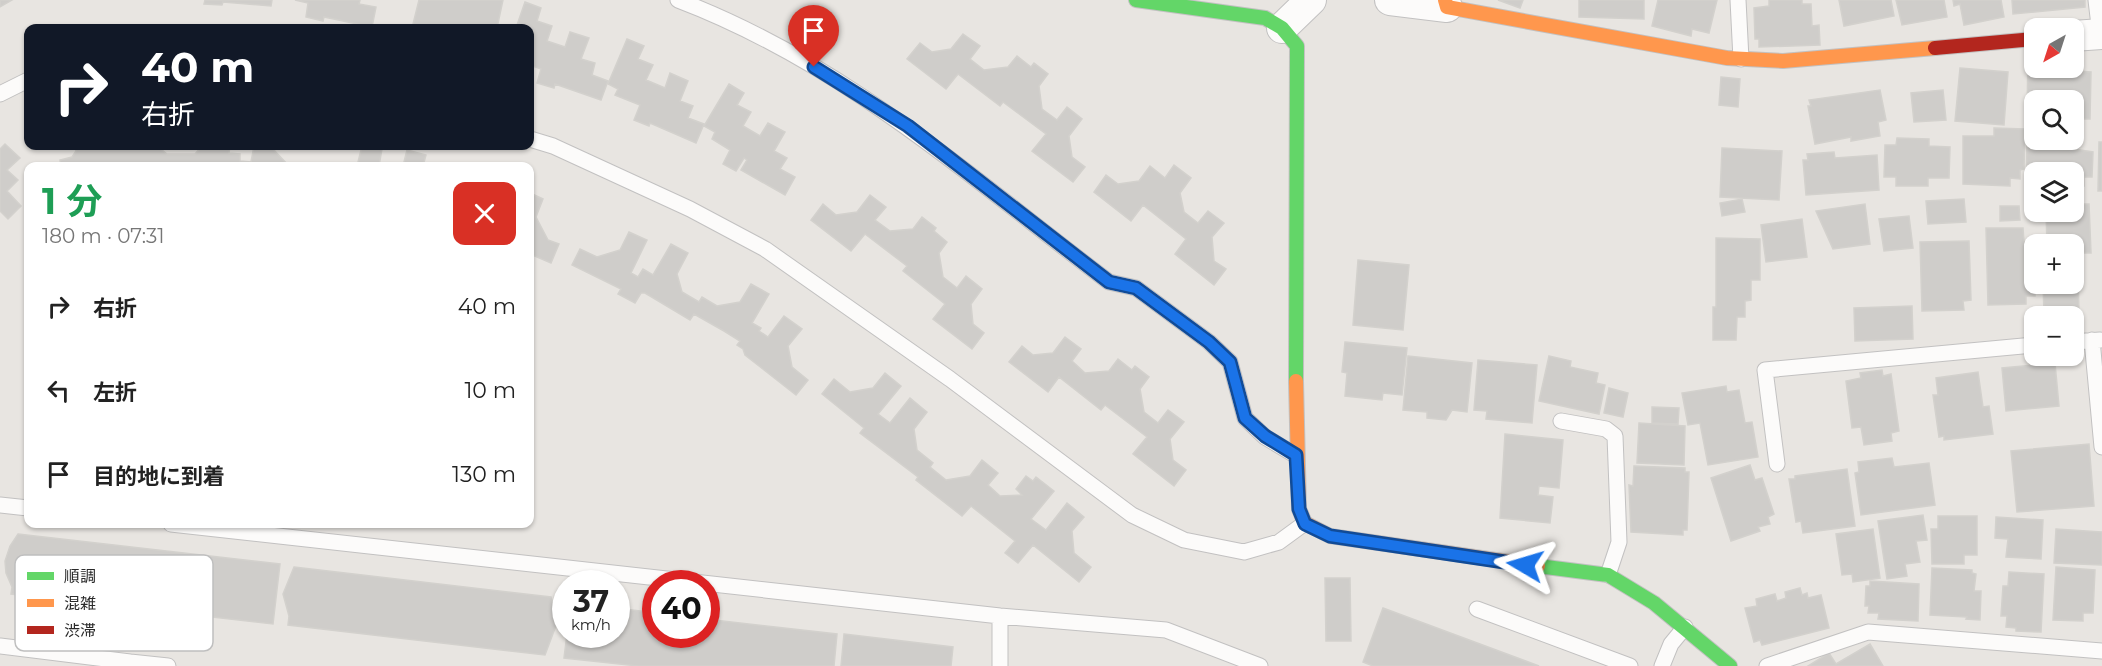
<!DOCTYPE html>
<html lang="ja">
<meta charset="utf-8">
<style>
:root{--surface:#fff;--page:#f6f6f6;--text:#222;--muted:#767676}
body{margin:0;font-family:Montserrat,"Noto Sans JP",sans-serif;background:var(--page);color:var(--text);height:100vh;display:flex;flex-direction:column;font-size:22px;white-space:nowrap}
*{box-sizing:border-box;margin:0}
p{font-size:20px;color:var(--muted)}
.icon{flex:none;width:33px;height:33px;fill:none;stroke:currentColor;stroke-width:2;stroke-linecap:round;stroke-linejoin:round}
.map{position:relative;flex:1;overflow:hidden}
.sheet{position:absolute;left:24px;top:162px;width:510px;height:366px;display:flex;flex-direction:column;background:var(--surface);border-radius:12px;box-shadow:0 2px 4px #0004}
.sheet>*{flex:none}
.hud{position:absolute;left:24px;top:24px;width:510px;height:126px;border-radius:12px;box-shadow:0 2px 4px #0004;background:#111827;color:#fff;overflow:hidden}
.needle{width:39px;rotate:219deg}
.buttons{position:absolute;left:2024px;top:18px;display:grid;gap:12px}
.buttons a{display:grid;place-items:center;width:60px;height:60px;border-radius:12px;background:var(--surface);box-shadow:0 2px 4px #0004;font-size:30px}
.speed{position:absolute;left:552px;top:570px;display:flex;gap:12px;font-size:30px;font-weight:700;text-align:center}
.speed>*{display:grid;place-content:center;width:78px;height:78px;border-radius:50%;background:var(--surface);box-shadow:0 2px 4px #0004;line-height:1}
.speed small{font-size:15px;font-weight:400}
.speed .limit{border:9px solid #d22;background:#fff;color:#111}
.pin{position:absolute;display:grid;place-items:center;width:51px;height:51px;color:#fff;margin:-62px -26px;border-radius:50% 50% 50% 0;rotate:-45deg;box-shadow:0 0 6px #0007}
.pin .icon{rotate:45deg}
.me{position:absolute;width:66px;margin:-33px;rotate:277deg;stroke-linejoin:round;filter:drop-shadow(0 0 4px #0008)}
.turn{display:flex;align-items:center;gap:21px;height:126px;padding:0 18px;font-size:27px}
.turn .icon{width:78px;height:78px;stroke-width:2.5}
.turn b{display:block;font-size:42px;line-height:51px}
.round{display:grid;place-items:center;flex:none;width:63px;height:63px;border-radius:12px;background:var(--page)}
.overview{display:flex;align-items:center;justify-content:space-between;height:102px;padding:0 18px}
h1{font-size:36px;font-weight:700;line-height:45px;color:#1e9e55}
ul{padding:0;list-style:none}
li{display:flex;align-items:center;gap:18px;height:84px;padding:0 18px}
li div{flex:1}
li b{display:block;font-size:22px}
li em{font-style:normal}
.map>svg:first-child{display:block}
.building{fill:#cfcdca;stroke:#d3d1cd;stroke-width:1.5}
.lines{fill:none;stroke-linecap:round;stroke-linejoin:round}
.lane-casing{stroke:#c2c1c1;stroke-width:17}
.street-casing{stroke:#c2c1c1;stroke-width:32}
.fast-casing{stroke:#c2c1c1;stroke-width:16}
.slow-casing{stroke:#c2c1c1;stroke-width:16}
.jam-casing{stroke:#c2c1c1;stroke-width:16}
.lane{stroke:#fcfbfa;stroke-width:15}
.street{stroke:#fcfbfa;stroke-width:30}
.fast{stroke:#63d668;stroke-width:14}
.slow{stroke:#ff974d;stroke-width:14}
.jam{stroke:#b3261e;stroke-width:14}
.route-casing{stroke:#114b97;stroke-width:15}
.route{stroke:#1a73e8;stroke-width:10}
.key{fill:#fff;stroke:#bfbfbf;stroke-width:1.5}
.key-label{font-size:16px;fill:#2a2a2a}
</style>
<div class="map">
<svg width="2102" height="666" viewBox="0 0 2102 666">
<rect width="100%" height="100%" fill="#e8e5e1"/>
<!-- building -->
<path class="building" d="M 0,0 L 12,0 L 0,7 Z
M 205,0 L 272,0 L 271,6 L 223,2 L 222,5 L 204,4 Z
M 295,0 L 360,0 L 359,4 L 376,7 L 372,27 L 324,17 L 323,21 L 306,17 L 308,3 Z
M 419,0 L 503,0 L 497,28 L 412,28 Z
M 1498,0 L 1523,0 L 1520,8 Z
M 1579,0 L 1644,0 L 1644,19 L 1579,17 Z
M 1658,0 L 1717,0 L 1709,33 L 1692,29 L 1691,36 L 1652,26 Z
M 1769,0 L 1802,0 L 1802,4 L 1811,4 L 1812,26 L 1819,25 L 1820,45 L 1759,47 L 1759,39 L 1755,39 L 1754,8 L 1769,6 Z
M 1839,0 L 1891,0 L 1894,16 L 1844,26 Z
M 1896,0 L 1944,0 L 1947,17 L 1902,25 Z
M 1953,0 L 2001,0 L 2004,17 L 1964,25 L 1960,4 L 1954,6 Z
M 2012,0 L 2085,0 L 2085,7 L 2013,14 Z
M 525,2 L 541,8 L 537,21 L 552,26 L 547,41 L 565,47 L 570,32 L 589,38 L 581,59 L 595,63 L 592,75 L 608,81 L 601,100 L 555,84 L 554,88 L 537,83 L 541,69 L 530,65 L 530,28 L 516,28 Z
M 963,34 L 980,46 L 970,59 L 984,70 L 1008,67 L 1017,56 L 1031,67 L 1034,63 L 1048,74 L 1039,86 L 1042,109 L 1057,120 L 1067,107 L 1082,119 L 1069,136 L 1072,157 L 1085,167 L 1073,182 L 1032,151 L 1046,134 L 1003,102 L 1000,106 L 958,74 L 946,89 L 907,59 L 920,43 L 932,52 L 951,49 Z
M 627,39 L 644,46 L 638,59 L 653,65 L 646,80 L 665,88 L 670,73 L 688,81 L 680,101 L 693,106 L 688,118 L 704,124 L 696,143 L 650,123 L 649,126 L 634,120 L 640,105 L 615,95 L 618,89 L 608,84 Z
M 2028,51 L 2034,51 L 2034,68 L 2091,72 L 2090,119 L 2073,119 L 2073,100 L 2034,100 L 2034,117 L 2027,117 Z
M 1960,68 L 2008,72 L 2004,125 L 1955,121 Z
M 1721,77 L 1740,79 L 1738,107 L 1719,105 Z
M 729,84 L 744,93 L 737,105 L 751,112 L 743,126 L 760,136 L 768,123 L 785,132 L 774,151 L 787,158 L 780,169 L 795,177 L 785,195 L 741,170 L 747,160 L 744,158 L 736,171 L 723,164 L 730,150 L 712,139 L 715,132 L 704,126 Z
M 1880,90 L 1886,120 L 1878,122 L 1880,136 L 1851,141 L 1851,137 L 1815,144 L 1808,106 L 1811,106 L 1809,100 Z
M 1943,90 L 1946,120 L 1914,122 L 1911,93 Z
M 1994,128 L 2025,129 L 2024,169 L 2020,170 L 2020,179 L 2010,178 L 2010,186 L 1963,184 L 1963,136 L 1994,136 Z
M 1897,138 L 1929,139 L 1929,146 L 1950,147 L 1949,178 L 1928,178 L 1928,186 L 1896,186 L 1896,177 L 1884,177 L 1885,145 L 1896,145 Z
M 2027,139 L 2050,140 L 2050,144 L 2067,144 L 2067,148 L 2093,152 L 2092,177 L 2084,177 L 2084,186 L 2073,186 L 2073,172 L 2034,172 L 2034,190 L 2026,189 Z
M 2099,142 L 2102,142 L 2102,191 L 2098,191 Z
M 5,144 L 20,158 L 7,170 L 18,180 L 7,191 L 21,206 L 8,219 L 0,211 L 0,149 Z
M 74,146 L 107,146 L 107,148 L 121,146 L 122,149 L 131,149 L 131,146 L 157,146 L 167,154 L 195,154 L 202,146 L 230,146 L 229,153 L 240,154 L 240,161 L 251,162 L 254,146 L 273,146 L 273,149 L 289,166 L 115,166 L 115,164 L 112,166 L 61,166 L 60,160 L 72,157 L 76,151 Z
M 362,146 L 382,149 L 379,166 L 357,166 Z
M 1722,148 L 1782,151 L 1779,200 L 1720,197 Z
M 407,150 L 426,155 L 423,166 L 403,166 Z
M 1834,152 L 1835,158 L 1877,155 L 1879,190 L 1806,195 L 1803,160 L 1808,160 L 1807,154 Z
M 1174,165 L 1191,178 L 1180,193 L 1184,212 L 1198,223 L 1208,211 L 1224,223 L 1212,237 L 1214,261 L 1226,269 L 1214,285 L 1175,254 L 1186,239 L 1143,205 L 1131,221 L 1094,192 L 1106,175 L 1118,184 L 1139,181 L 1150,166 L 1165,178 Z
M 530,193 L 543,199 L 536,217 L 548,240 L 559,244 L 551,263 L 530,254 Z
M 870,195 L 886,207 L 875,220 L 890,231 L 913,229 L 922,217 L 936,228 L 934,231 L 947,242 L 939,253 L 943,277 L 957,288 L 966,276 L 982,289 L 971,304 L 973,324 L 984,333 L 972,349 L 933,319 L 945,304 L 903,271 L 907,266 L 865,234 L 851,251 L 811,220 L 823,204 L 836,215 L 857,212 Z
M 1742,199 L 1745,212 L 1722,216 L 1720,203 Z
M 1964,199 L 1966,222 L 1928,224 L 1926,201 Z
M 1865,204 L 1870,244 L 1833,249 L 1816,211 Z
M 2073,204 L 2089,204 L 2091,253 L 2082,253 L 2083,267 L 2073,267 L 2073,244 L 2047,244 L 2046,212 L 2073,212 Z
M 2000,206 L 2019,206 L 2020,220 L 2000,221 Z
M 1909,216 L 1913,248 L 1884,251 L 1879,219 Z
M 1802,219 L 1807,257 L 1766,262 L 1761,225 Z
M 1986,228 L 2023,228 L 2024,242 L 2033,242 L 2035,296 L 2026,296 L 2026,304 L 1988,305 Z
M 629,232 L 647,240 L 631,273 L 638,277 L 643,269 L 653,275 L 671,244 L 688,253 L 677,274 L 682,292 L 699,302 L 702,297 L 717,306 L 740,302 L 751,284 L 769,294 L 752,323 L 761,328 L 759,331 L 768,337 L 784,316 L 802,329 L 788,346 L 792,367 L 808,380 L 796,395 L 745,355 L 743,349 L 737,345 L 740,341 L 724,331 L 694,314 L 690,320 L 645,293 L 641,293 L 635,303 L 618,294 L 621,289 L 572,265 L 580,249 L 597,257 L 620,250 Z
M 1716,238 L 1760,239 L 1760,280 L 1751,280 L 1751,300 L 1745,301 L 1745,317 L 1737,317 L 1736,340 L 1713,340 L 1713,307 L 1716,307 Z
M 1969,241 L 1971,300 L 1963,301 L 1964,310 L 1922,311 L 1920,242 Z
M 1358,260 L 1409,265 L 1403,330 L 1353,325 Z
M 2073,274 L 2078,274 L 2079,313 L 2044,313 L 2043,284 L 2073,284 Z
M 1912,306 L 1913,339 L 1855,341 L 1854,308 Z
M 1065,337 L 1081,349 L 1072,361 L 1085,373 L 1109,371 L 1118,359 L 1132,370 L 1135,366 L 1149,377 L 1140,389 L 1144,412 L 1158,423 L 1168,410 L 1184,422 L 1170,439 L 1173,460 L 1186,470 L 1174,486 L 1133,454 L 1147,437 L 1105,405 L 1101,410 L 1059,377 L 1048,392 L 1009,362 L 1022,346 L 1033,355 L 1053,353 Z
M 1345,342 L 1407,348 L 1402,395 L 1383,393 L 1382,400 L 1345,396 L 1347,373 L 1342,372 Z
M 1408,356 L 1472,363 L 1467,412 L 1452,410 L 1446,420 L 1427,418 L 1427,412 L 1403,410 Z
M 1549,356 L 1571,361 L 1570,367 L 1598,373 L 1596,383 L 1605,385 L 1599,414 L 1539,401 Z
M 1478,360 L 1537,365 L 1532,423 L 1486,419 L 1487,411 L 1474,410 Z
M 2055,363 L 2059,406 L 2006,411 L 2002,368 Z
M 1882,370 L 1883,376 L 1891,374 L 1899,431 L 1891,433 L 1892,441 L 1864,445 L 1861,427 L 1852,428 L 1846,381 L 1861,378 L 1860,373 Z
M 1978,372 L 1983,407 L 1989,406 L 1993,434 L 1944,440 L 1944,436 L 1939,437 L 1933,395 L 1938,395 L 1936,378 Z
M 885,373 L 901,386 L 878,414 L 890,423 L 910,398 L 927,412 L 914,429 L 917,450 L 933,463 L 930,467 L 946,480 L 970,476 L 982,460 L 998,473 L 988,485 L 1000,496 L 1022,495 L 1016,489 L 1026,476 L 1033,481 L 1036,477 L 1054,491 L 1031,519 L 1046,530 L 1067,503 L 1084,517 L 1072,531 L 1074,553 L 1091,567 L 1079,582 L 1033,545 L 1018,563 L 1005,553 L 1015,541 L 971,506 L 962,516 L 916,480 L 918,477 L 860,433 L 864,428 L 822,394 L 834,379 L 850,392 L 873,388 Z
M 1726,386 L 1727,392 L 1739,390 L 1745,423 L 1752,422 L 1758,457 L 1708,465 L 1700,423 L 1688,425 L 1682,393 Z
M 1609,388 L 1628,393 L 1623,417 L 1604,413 Z
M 1652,407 L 1679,408 L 1678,424 L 1652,423 Z
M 1639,423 L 1685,426 L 1684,465 L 1637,463 Z
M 1505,434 L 1563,440 L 1559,488 L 1539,486 L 1538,495 L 1553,497 L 1550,523 L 1500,518 Z
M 2089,444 L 2094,506 L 2017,512 L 2011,451 Z
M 1892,458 L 1894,467 L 1929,463 L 1935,505 L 1861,515 L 1855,473 L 1859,472 L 1858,462 Z
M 1750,465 L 1755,480 L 1762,478 L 1774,514 L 1768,517 L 1770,524 L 1758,527 L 1760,531 L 1731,541 L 1711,478 Z
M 1634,466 L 1685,468 L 1685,472 L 1689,472 L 1687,530 L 1683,530 L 1683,535 L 1631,532 L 1629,485 L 1633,486 Z
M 1847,469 L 1855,526 L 1803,533 L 1801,521 L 1796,522 L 1789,479 L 1795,479 L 1795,476 Z
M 1923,515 L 1927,540 L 1916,541 L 1920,562 L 1905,564 L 1907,576 L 1887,579 L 1878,521 Z
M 1938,516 L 1977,516 L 1977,555 L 1964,555 L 1964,564 L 1932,564 L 1931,529 L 1938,529 Z
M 1996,517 L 2043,520 L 2041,559 L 2006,557 L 2008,539 L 1995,538 Z
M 1873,529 L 1880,578 L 1853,582 L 1852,574 L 1842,575 L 1836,534 Z
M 2056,529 L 2102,532 L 2102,565 L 2054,563 Z
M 18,534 L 280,564 L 273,624 L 11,594 L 12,587 L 6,573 L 5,561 L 10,546 Z
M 294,567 L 551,597 L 557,623 L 545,655 L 288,625 L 289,616 L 283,594 Z
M 2056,567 L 2095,570 L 2093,613 L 2083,613 L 2083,621 L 2053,620 Z
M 1932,568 L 1972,570 L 1972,573 L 1976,574 L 1974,591 L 1981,591 L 1980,620 L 1966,619 L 1967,617 L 1930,615 Z
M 2009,572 L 2044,574 L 2041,632 L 2016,631 L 2016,628 L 2006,627 L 2007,616 L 2001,616 L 2003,586 L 2008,586 Z
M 1325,578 L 1350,578 L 1351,641 L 1326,641 Z
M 1870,581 L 1919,584 L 1918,621 L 1878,619 L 1879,613 L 1868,613 L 1869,606 L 1865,606 L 1866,586 L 1870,586 Z
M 1800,588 L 1802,595 L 1807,593 L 1808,598 L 1821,595 L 1829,628 L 1762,645 L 1760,640 L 1754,642 L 1745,608 L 1757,606 L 1756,599 L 1775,594 L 1777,601 L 1786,598 L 1785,592 Z
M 616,608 L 656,613 L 656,634 L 706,634 L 706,619 L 837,634 L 834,666 L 638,666 L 564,658 L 567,634 L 616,634 Z
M 1383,608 L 1539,666 L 1373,666 L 1363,662 Z
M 844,634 L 953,647 L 951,666 L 841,666 Z
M 1870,644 L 1883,666 L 1808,666 L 1829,653 L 1836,664 Z"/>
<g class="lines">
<defs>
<path id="lane" d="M 678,0 C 844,63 970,177 1109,282 L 1136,288 L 1209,342 L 1230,362 L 1245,418 L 1265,437 L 1295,455
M 1738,0 L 1741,59
M 2096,0 L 2100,34
M 0,94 L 28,80
M 530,139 L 553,146 L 690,209 L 765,249 L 950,379 L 1132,515 L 1184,540 L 1244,552 L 1279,542 L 1305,523
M 2092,340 L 2102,447
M 2073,342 L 2100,340
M 1561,421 L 1606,429 L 1615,436 L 1619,542 L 1608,575
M 1777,464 L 1765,370 L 2034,345
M 0,505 L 28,508
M 171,524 L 1000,616 L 1166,630 L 1260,666
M 1477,609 L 1630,666
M 1000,616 L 1000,666
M 0,646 L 130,662
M 130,666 L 130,662 L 168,666
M 1662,666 L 1671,644 L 1685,627
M 1767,666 L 1868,632 L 2102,651"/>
<path id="street" d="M 1390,0 L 1447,7
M 1282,28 L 1311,0
M 2073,36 L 2102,34"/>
<path id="fast" d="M 1136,0 L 1265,18 L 1282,28 L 1297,46 L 1296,381
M 1538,566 L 1608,575 L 1654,603 L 1730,666"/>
<path id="slow" d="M 1445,0 L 1447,7 L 1727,58 L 1783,61 L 1935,48
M 1296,381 L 1299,509 L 1305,523 L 1330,536 L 1538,566"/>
<path id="jam" d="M 1935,48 L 2034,39"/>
</defs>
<!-- lane casing -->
<use href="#lane" class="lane-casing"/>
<!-- street casing -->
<use href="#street" class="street-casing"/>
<!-- fast casing -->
<use href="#fast" class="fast-casing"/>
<!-- slow casing -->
<use href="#slow" class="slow-casing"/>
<!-- jam casing -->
<use href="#jam" class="jam-casing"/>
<!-- lane -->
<use href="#lane" class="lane"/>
<!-- street -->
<use href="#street" class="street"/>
<!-- fast -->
<use href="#fast" class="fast"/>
<!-- slow -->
<use href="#slow" class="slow"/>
<!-- jam -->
<use href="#jam" class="jam"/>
</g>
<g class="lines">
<defs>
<path id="route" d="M 814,67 L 908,126 L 1109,282 L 1136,288 L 1209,342 L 1230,362 L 1245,418 L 1265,436 L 1296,455 L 1299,509 L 1305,524 L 1330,536 L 1525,565"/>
</defs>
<!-- route casing -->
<use href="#route" class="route-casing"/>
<!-- route -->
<use href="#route" class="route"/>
</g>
<!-- legend -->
<rect x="15" y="555" width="198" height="96" rx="9" class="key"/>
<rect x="27" y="572" width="27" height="8" fill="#63d668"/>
<rect x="27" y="599" width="27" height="8" fill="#ff974d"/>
<rect x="27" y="626" width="27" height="8" fill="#b3261e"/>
<g class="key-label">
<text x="64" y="582">順調</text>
<text x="64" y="609">混雑</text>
<text x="64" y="636">渋滞</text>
</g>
</svg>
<div class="buttons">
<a><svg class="needle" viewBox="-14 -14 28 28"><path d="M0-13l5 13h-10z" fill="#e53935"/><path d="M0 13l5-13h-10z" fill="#767676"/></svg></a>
<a><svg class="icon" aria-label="search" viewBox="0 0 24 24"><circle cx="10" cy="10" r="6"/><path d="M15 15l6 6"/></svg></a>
<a><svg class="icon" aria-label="layers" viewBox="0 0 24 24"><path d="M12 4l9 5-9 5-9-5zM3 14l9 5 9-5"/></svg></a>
<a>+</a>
<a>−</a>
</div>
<div class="speed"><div>37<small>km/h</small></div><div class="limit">40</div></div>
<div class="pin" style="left:814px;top:67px;background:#d93025"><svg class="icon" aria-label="arrive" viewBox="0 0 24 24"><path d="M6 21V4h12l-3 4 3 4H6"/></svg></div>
<svg class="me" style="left:1525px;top:565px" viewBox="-20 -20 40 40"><path d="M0-17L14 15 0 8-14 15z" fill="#1a73e8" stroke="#fff" stroke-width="4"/></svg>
<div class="hud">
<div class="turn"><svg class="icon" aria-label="right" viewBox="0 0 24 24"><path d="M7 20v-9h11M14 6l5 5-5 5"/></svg><div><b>40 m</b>右折</div></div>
</div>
<section class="sheet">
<div class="overview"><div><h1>1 分</h1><p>180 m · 07:31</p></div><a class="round" style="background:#d93025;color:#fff"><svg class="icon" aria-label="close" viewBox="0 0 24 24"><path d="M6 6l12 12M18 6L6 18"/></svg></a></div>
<ul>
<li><svg class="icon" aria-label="right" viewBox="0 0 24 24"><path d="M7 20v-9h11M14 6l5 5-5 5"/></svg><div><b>右折</b></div><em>40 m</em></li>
<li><svg class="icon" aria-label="left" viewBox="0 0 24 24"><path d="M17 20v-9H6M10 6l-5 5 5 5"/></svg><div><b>左折</b></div><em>10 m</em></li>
<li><svg class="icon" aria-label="arrive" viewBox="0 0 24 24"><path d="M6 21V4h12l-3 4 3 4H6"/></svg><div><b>目的地に到着</b></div><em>130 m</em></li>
</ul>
</section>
</div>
